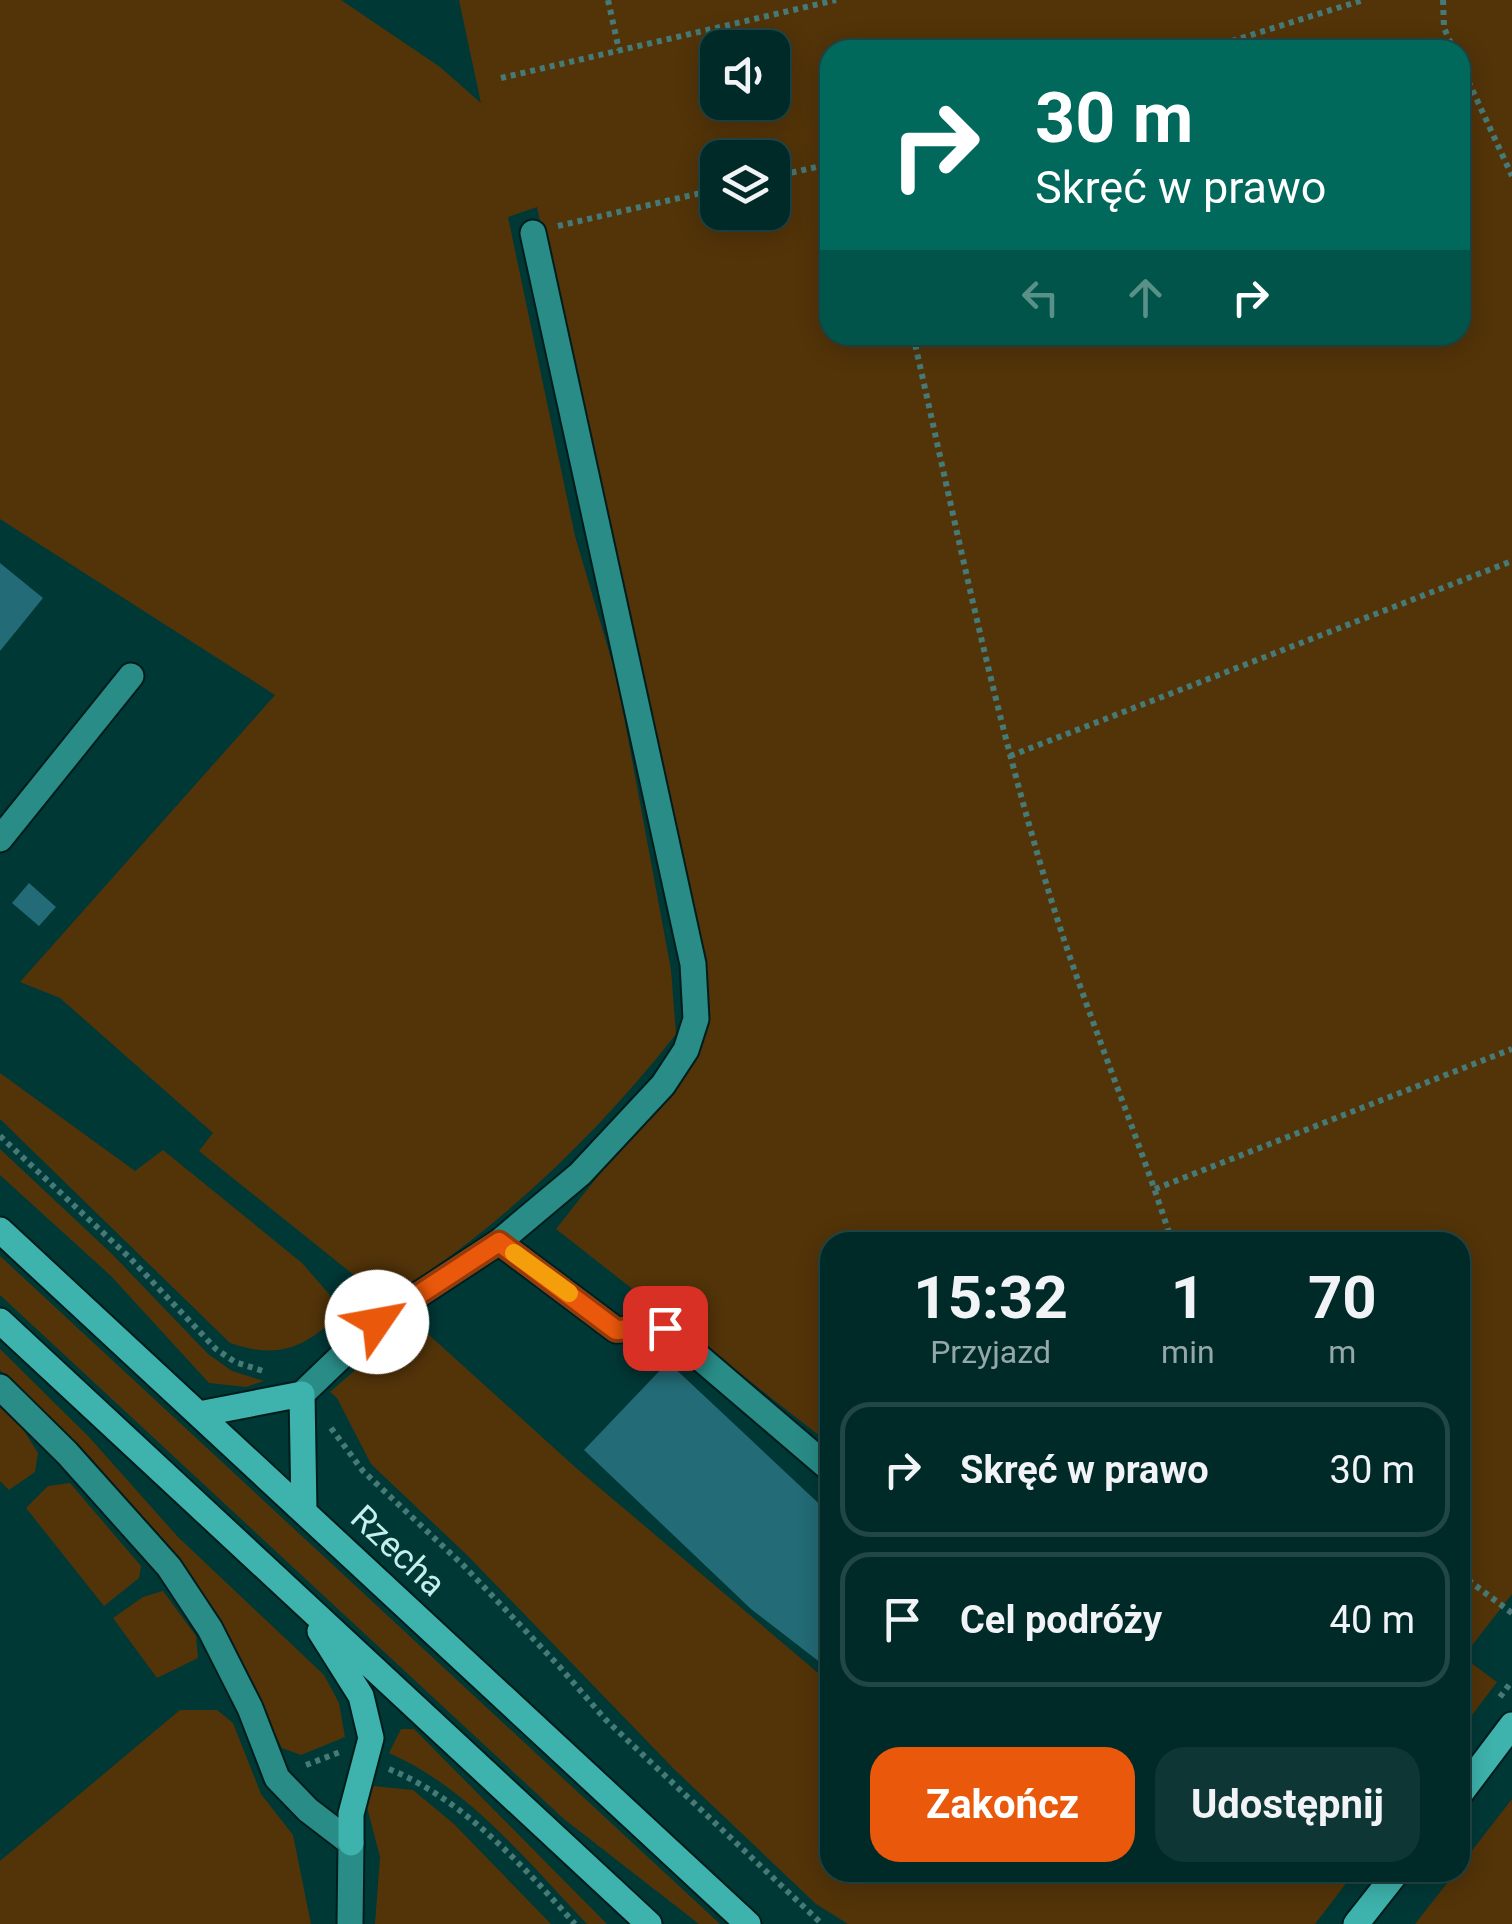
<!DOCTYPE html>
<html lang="pl">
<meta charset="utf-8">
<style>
:root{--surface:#002a28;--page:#0e3634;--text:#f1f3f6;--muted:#95a7a8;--line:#224645;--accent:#ea580c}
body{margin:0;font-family:Roboto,sans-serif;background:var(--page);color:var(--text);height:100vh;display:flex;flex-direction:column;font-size:38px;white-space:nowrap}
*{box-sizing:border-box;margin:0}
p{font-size:32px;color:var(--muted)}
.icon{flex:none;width:55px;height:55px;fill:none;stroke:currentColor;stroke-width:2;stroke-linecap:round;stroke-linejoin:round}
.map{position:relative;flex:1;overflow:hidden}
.panel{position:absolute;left:820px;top:1232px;width:650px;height:650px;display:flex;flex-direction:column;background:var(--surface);border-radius:30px;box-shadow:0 5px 25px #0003,0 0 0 2px var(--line)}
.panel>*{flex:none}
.hud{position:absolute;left:820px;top:40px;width:650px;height:305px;border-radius:30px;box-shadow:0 5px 25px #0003,0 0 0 2px var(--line);background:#00695c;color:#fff;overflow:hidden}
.controls{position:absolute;left:700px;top:30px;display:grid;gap:20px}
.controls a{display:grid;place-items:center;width:90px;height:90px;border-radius:20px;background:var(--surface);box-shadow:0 5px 25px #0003,0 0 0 2px var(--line);font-size:50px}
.pin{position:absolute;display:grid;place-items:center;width:85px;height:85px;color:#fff;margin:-42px;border-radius:20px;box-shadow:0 5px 15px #0006}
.me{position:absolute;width:110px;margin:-55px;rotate:57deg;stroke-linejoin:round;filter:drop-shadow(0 0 8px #0008)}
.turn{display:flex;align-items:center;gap:35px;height:210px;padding:0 50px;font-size:45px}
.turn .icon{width:130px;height:130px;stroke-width:2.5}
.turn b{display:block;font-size:70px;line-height:85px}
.lanes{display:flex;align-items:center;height:95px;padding:0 50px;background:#0003;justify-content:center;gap:50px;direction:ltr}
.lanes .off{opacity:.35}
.eta{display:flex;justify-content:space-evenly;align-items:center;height:170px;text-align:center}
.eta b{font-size:60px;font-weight:700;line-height:70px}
.primary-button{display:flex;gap:20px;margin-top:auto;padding:20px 50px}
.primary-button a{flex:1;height:115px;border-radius:30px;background:var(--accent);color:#fff;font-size:40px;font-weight:700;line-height:115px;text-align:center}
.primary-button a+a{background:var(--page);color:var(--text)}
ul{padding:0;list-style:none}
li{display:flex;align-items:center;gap:30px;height:135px;margin:0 20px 15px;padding:0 30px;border:5px solid var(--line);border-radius:30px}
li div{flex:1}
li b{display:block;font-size:38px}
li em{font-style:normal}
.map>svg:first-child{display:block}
.green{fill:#533409;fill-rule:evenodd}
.building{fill:#236b76}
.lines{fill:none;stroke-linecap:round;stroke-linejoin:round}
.minor-casing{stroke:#001d1b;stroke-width:29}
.major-casing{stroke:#001d1b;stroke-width:29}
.path{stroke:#467a77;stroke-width:6;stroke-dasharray:5 5;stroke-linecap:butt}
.minor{stroke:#298c87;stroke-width:25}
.major{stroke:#3eb2ac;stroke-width:25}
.route-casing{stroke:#983908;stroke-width:25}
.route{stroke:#ea580c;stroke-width:18}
.slow{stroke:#f59e0b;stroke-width:18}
.labels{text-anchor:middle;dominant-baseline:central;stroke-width:10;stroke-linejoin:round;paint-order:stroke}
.street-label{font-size:35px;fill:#c4efeb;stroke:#003836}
</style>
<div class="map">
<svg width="1512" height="1924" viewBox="0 0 1512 1924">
<rect width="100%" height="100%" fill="#003836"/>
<!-- green -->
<path class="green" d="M 0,0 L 341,0 L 440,67 L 481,103 L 459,0 L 1512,0 L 1512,1594 L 1463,1657 L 1497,1682 L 1460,1731 L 1460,1242 L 830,1242 L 830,1444 L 556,1229 L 704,1042 L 704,960 L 537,207 L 508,217 L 575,536 L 617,679 L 671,970 L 676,1034 C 596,1136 496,1232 385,1300 L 199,1151 L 213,1133 L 60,998 L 20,982 L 275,695 L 0,519 ZM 718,48 L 772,48 L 772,102 L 718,102 ZM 830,50 L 1460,50 L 1460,335 L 830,335 ZM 718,158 L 772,158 L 772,212 L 718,212 Z
M 0,1073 L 135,1171 L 163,1150 L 302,1263 L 329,1294 L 337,1317 C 302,1349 277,1359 230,1343 L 0,1119 Z
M 0,1149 L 113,1255 L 208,1354 L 232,1371 L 264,1381 L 246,1387 L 209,1383 L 111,1276 L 0,1175 Z
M 0,1256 L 720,1924 L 699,1924 L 564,1819 L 0,1295 Z
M 417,1324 L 575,1467 L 830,1683 L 830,1872 L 1354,1873 L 1315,1924 L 848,1924 L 816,1904 L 674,1769 L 468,1556 L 371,1464 L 337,1398 L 330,1392 L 375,1353 Z
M 0,1349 L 89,1437 L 178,1537 L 324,1675 L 339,1703 L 345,1737 L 301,1755 L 282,1748 L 199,1587 L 106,1479 L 0,1370 Z
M 0,1407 L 21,1426 L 38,1453 L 35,1472 L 9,1490 L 0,1481 Z
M 70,1483 L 141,1566 L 139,1578 L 104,1606 L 26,1508 L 48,1486 Z
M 163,1591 L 196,1636 L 198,1658 L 157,1678 L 113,1618 L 143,1597 Z
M 180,1710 L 217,1710 L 233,1723 L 261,1794 L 293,1835 L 311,1924 L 0,1924 L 0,1861 Z
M 401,1729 L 414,1729 L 607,1924 L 587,1924 C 528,1862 469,1788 389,1753 Z
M 373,1786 L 413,1790 L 454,1824 L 551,1924 L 375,1924 L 380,1857 L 367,1807 Z
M 1512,1799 L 1512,1924 L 1415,1924 L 1455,1873 L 1460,1872 L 1460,1866 Z"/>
<!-- building -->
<path class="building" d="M 0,563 L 43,598 L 0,651 Z
M 29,883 L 56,907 L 39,926 L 12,903 Z
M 668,1362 L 830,1514 L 830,1670 L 751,1609 L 584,1450 Z"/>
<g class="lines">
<defs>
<path id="minor" d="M 0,839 L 131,676
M 499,1242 L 616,1330 L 665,1328 L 830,1469
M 0,1387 L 67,1453 L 169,1567 L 210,1629 L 250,1708 L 277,1778 L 308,1810 L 351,1843 L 350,1924
M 302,1394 L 377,1322 L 499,1242 L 580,1174 L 663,1085 L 686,1050 L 696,1019 L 693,964 L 533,233"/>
<path id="major" d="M 0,1230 L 748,1924
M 0,1321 L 649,1924
M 199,1414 L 302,1394 L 304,1512
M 320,1631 L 361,1696 L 371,1738 L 351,1814 L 351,1843
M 1460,1794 L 1512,1725
M 1356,1924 L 1397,1872"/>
</defs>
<!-- minor casing -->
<use href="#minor" class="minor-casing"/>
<!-- major casing -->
<use href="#major" class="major-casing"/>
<!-- path -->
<path class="path" d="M 608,0 L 619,50
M 1443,0 L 1444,28 L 1454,50
M 1203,50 L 1363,0
M 1460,63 L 1512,176
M 501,78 L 836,0
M 772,177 L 830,164
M 558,226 L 718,189
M 913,335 C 957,529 996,725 1056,915 C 1091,1025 1137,1132 1172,1242
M 1010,756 L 1512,561
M 0,1136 L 130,1258 L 216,1349 L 235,1362 L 266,1372
M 1155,1189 L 1512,1049
M 331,1428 L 363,1471 L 465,1567 L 559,1666 L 605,1719 L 822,1924
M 1460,1574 L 1512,1613
M 1500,1697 L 1512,1681
M 306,1765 L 340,1752
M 389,1769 C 463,1799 523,1866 575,1924"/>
<!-- minor -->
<use href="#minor" class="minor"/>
<!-- major -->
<use href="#major" class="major"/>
</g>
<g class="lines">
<defs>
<path id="route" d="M 377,1322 L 499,1242 L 616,1330 L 665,1328"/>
</defs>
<!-- route casing -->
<use href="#route" class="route-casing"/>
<!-- route -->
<use href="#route" class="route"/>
<!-- slow -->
<path class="slow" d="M 514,1253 L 569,1293"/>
</g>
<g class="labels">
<!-- street labels -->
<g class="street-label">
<text transform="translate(398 1551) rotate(43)">Rzecha</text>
</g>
</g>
</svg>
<div class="controls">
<a><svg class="icon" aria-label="sound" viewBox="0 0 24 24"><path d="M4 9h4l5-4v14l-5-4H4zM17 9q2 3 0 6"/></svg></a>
<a><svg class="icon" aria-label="layers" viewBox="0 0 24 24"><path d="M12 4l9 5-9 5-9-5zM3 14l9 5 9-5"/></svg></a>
</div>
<div class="pin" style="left:665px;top:1328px;background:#d93025"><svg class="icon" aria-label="arrive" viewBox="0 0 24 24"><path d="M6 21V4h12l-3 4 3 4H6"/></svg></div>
<svg class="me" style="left:377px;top:1322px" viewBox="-20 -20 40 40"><circle r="19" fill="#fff"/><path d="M0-13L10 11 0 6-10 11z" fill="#ea580c"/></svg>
<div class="hud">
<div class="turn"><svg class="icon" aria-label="right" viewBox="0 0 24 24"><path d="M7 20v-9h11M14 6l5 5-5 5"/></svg><div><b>30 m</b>Skręć w prawo</div></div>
<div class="lanes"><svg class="icon off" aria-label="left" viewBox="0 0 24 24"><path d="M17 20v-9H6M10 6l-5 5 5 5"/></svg><svg class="icon off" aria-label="ahead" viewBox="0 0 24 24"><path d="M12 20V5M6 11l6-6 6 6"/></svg><svg class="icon" aria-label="right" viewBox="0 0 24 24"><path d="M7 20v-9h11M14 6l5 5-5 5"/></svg></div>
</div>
<section class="panel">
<div class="eta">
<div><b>15:32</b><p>Przyjazd</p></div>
<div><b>1</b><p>min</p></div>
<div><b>70</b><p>m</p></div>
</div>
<ul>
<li><svg class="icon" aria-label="right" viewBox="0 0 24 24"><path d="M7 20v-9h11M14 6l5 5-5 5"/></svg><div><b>Skręć w prawo</b></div><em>30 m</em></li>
<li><svg class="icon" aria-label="arrive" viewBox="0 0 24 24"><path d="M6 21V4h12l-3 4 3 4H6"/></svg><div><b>Cel podróży</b></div><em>40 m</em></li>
</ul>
<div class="primary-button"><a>Zakończ</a><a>Udostępnij</a></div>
</section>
</div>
